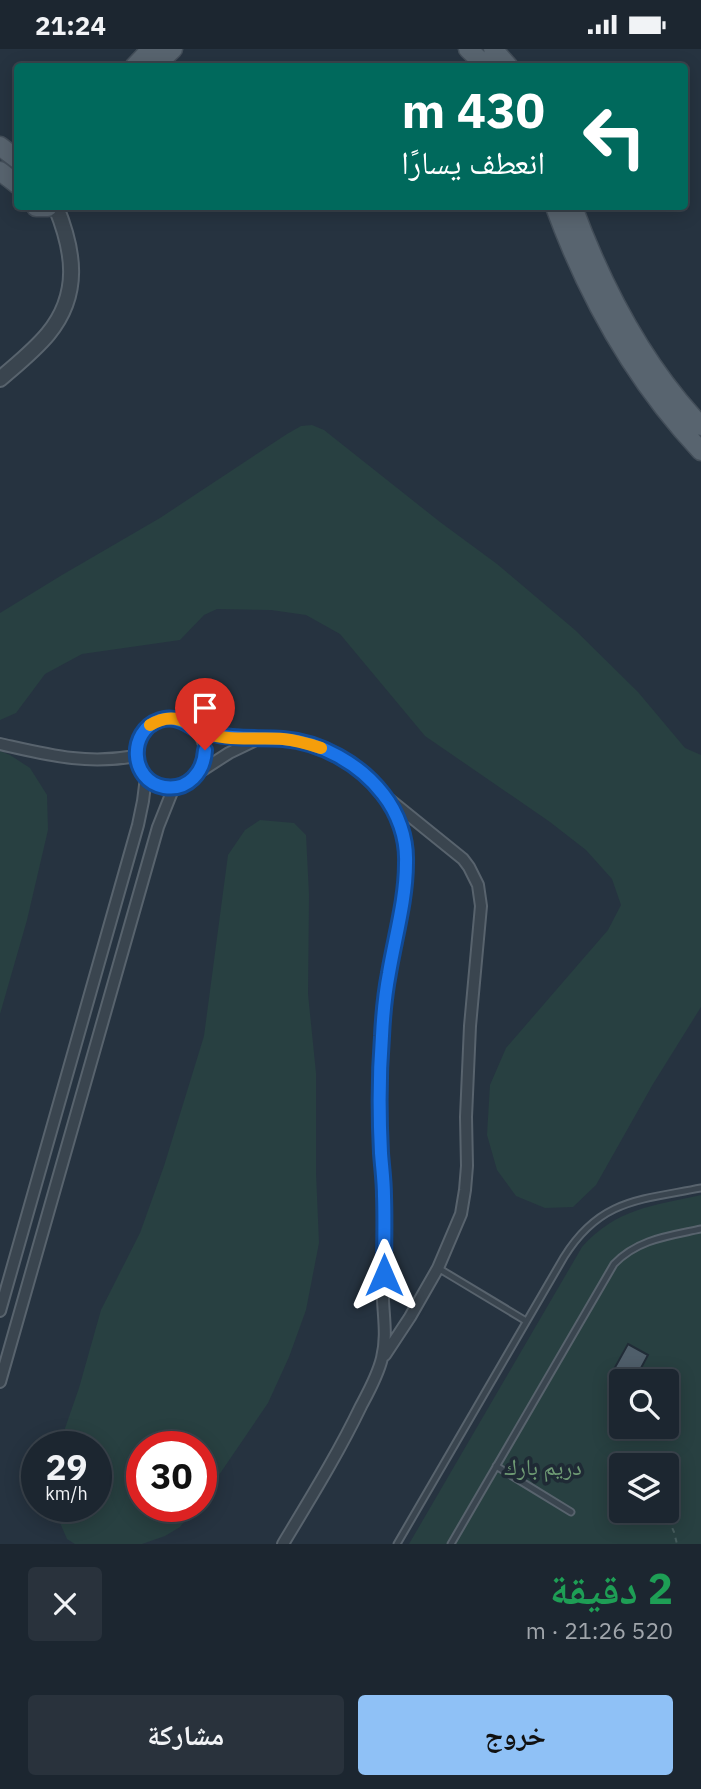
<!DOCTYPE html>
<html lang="ar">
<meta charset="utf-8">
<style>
:root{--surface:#1c2630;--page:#29323c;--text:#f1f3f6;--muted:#a0a5ab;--line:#3a434c;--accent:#8fc1f6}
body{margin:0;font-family:"IBM Plex Sans","Noto Naskh Arabic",sans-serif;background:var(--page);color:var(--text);direction:rtl;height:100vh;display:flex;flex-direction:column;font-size:26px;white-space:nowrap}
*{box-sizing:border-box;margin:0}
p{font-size:23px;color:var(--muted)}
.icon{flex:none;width:38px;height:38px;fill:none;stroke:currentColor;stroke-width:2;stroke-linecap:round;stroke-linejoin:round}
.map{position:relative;height:1495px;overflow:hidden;direction:ltr}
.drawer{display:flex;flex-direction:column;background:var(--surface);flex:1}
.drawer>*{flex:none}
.guide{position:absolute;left:14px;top:14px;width:674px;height:147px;border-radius:7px;box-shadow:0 4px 18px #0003,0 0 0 2px var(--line);direction:rtl;background:#00695c;color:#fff;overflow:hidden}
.buttons{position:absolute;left:609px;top:1320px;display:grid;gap:14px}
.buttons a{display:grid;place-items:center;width:70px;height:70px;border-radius:7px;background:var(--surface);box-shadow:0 4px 18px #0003,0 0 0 2px var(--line);font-size:35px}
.speed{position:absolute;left:21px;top:1382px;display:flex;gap:14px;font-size:35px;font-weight:700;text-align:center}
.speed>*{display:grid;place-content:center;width:91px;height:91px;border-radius:50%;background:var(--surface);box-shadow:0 4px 18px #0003,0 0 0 2px var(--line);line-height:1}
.speed small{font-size:18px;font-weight:400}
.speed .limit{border:10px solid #d22;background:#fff;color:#111}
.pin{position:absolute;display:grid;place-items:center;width:60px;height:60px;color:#fff;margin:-72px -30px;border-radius:50% 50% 50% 0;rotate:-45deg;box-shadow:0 0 7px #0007}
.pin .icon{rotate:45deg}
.me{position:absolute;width:77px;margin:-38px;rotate:0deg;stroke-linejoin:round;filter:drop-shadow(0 0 5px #0008)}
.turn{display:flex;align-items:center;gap:24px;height:147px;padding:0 28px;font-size:32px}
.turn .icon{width:91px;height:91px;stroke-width:2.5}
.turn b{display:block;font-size:49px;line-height:60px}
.round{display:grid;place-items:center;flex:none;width:74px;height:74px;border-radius:7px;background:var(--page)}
.headline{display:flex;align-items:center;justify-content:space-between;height:119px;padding:0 28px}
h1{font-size:42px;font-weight:700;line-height:52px;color:#1e9e55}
.button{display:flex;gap:14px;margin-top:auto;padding:14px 28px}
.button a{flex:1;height:80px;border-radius:7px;background:var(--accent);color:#111;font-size:28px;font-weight:700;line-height:80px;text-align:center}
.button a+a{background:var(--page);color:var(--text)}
.status{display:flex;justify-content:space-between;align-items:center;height:49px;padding:0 35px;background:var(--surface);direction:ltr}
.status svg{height:19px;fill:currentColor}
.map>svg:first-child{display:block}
.green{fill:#284041;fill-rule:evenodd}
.building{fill:#4f5e6a;stroke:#212c37;stroke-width:2}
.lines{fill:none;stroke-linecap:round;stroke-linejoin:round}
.service-casing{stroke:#58636d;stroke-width:9}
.minor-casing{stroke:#58636d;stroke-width:14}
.tertiary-casing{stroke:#58636d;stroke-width:18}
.primary-casing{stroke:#434e59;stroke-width:21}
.path{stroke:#465c5d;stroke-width:2;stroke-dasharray:5 5;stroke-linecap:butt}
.service{stroke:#3a454f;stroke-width:5}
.minor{stroke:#3a454f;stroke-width:10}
.tertiary{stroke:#3a454f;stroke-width:14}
.primary{stroke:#58646f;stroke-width:18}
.route-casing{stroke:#114b97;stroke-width:18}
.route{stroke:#1a73e8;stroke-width:12}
.slow{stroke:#f59e0b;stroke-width:12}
.labels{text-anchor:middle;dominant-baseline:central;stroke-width:7;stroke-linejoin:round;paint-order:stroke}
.park-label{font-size:23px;fill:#6e9a74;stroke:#1f2a35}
</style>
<div class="status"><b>21:24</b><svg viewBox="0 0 49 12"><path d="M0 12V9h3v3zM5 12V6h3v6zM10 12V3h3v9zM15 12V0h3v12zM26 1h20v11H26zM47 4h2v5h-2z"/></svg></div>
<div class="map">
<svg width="701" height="1495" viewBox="0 0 701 1495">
<rect width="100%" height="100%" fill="#263340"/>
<!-- green -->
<path class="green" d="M 312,376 L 324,381 L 440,473 L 497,515 L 575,581 L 638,643 L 685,699 L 701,706 L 701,958 L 653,1035 L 596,1136 L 573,1158 L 545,1159 L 516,1147 L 497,1121 L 487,1086 L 490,1036 L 506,999 L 608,881 L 621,856 L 612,830 L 586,801 L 550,773 L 425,687 L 340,585 L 306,566 L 271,561 L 217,560 L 204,566 L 180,591 L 82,605 L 45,625 L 16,664 L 0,671 L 0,564 L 62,526 L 160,469 L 287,385 L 301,377 Z
M 0,702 L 10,706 L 30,719 L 47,746 L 48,781 L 27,871 L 0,965 Z
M 260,771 L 294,774 L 306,786 L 309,846 L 308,945 L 316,1024 L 316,1124 L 319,1194 L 306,1261 L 289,1308 L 268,1354 L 219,1426 L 201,1450 L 201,1398 L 142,1398 L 142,1458 L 195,1458 L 180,1478 L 165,1487 L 142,1495 L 75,1495 L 67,1490 L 55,1462 L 56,1458 L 96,1458 L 96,1398 L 61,1398 L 62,1388 L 79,1339 L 101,1261 L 140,1184 L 164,1117 L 204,987 L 228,806 L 245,781 Z
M 701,1146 L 701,1495 L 409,1495 L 582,1198 C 617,1159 653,1157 701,1146 ZM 621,1332 L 667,1332 L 667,1377 L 621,1377 ZM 621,1416 L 667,1416 L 667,1461 L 621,1461 Z"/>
<!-- building -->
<path class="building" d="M 628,1295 L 648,1306 L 634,1332 L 613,1322 Z"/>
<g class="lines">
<defs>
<path id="service" d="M 438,1219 L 526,1272
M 496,1417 L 571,1463
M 397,1495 L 564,1208 C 600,1150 640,1151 701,1139
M 451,1495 L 614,1215 C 638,1190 669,1187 701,1180"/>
<path id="minor" d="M137 704a34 34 0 1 1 68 0a34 34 0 1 1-68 0Z
M 196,680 C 211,685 226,688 242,690 C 256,691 270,689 284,690 C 322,694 360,715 383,745 C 416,788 406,834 396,882 C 386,938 380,994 380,1050 C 379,1082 383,1114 384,1145 C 385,1165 384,1184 384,1204 C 384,1219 383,1235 383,1251 C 384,1271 387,1289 382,1309 C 378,1326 369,1342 361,1357 C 338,1405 310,1450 283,1495
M 0,695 C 49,706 86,716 136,707
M 201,722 L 229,704 L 254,692
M 0,1262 L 138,776 L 143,752 L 146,728
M 385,1306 L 410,1268 L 438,1219 L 461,1165 L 465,1141 L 467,1117 L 466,1068 L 470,977 L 481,857 L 478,836 L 469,818 L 463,810 L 390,751
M 0,1333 L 158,778 L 174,738"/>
<path id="tertiary" d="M 0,330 C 16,316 34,302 48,285 C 81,245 74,202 56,158"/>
<path id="primary" d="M 468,0 L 487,18
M 493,0 L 509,18
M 134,18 L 151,0
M 154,18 L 173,0
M 0,97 L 18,111
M 0,122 L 18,136
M 36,158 L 48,158
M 555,158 C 588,248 635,332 701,402
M 573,158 C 602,237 643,316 701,377"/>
</defs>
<!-- service casing -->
<use href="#service" class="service-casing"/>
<!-- minor casing -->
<use href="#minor" class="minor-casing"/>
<!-- tertiary casing -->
<use href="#tertiary" class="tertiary-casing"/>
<!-- primary casing -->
<use href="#primary" class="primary-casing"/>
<!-- path -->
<path class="path" d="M 649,1411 L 650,1416
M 664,1461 L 674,1483 L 677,1495"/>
<!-- service -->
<use href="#service" class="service"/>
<!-- minor -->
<use href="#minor" class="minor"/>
<!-- tertiary -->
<use href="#tertiary" class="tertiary"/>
<!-- primary -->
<use href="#primary" class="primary"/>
</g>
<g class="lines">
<defs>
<path id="route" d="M 205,701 C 204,723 188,742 164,738 C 130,732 127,682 160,671 C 173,667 183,672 194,679 C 200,682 208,684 214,685 C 237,691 260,688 283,690 C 321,693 360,715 383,745 C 398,764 407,789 406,814 C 406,851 395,888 389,924 C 385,945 383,966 382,987 C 379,1026 379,1065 381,1104 C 382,1118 384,1132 384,1147 C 385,1173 384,1200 384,1226"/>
</defs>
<!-- route casing -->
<use href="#route" class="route-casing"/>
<!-- route -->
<use href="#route" class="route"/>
<!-- slow -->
<path class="slow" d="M 150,676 C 162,669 175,667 187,674 C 190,675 193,678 196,680 C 222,694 255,688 283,690 C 296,691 309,695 321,699"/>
</g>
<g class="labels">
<!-- park labels -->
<g class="park-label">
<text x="543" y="1417">دريم بارك</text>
</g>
</g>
</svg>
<div class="buttons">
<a><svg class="icon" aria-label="search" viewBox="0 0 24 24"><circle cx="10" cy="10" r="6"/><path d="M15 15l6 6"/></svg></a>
<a><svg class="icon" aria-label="layers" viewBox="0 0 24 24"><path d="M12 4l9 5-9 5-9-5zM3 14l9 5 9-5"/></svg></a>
</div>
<div class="speed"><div>29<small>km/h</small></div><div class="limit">30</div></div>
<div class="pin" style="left:205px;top:701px;background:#d93025"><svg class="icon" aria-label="arrive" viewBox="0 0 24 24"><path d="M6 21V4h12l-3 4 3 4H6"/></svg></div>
<svg class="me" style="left:384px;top:1226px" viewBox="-20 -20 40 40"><path d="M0-17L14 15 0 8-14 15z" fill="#1a73e8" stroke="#fff" stroke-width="4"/></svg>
<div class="guide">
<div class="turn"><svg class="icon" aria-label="left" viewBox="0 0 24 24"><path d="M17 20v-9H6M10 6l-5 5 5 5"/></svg><div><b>430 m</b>انعطف يسارًا</div></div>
</div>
</div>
<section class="drawer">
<div class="headline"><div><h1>2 دقيقة</h1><p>520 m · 21:26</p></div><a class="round"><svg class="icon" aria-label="close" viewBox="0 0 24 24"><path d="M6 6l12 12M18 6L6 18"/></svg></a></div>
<div class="button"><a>خروج</a><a>مشاركة</a></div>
</section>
